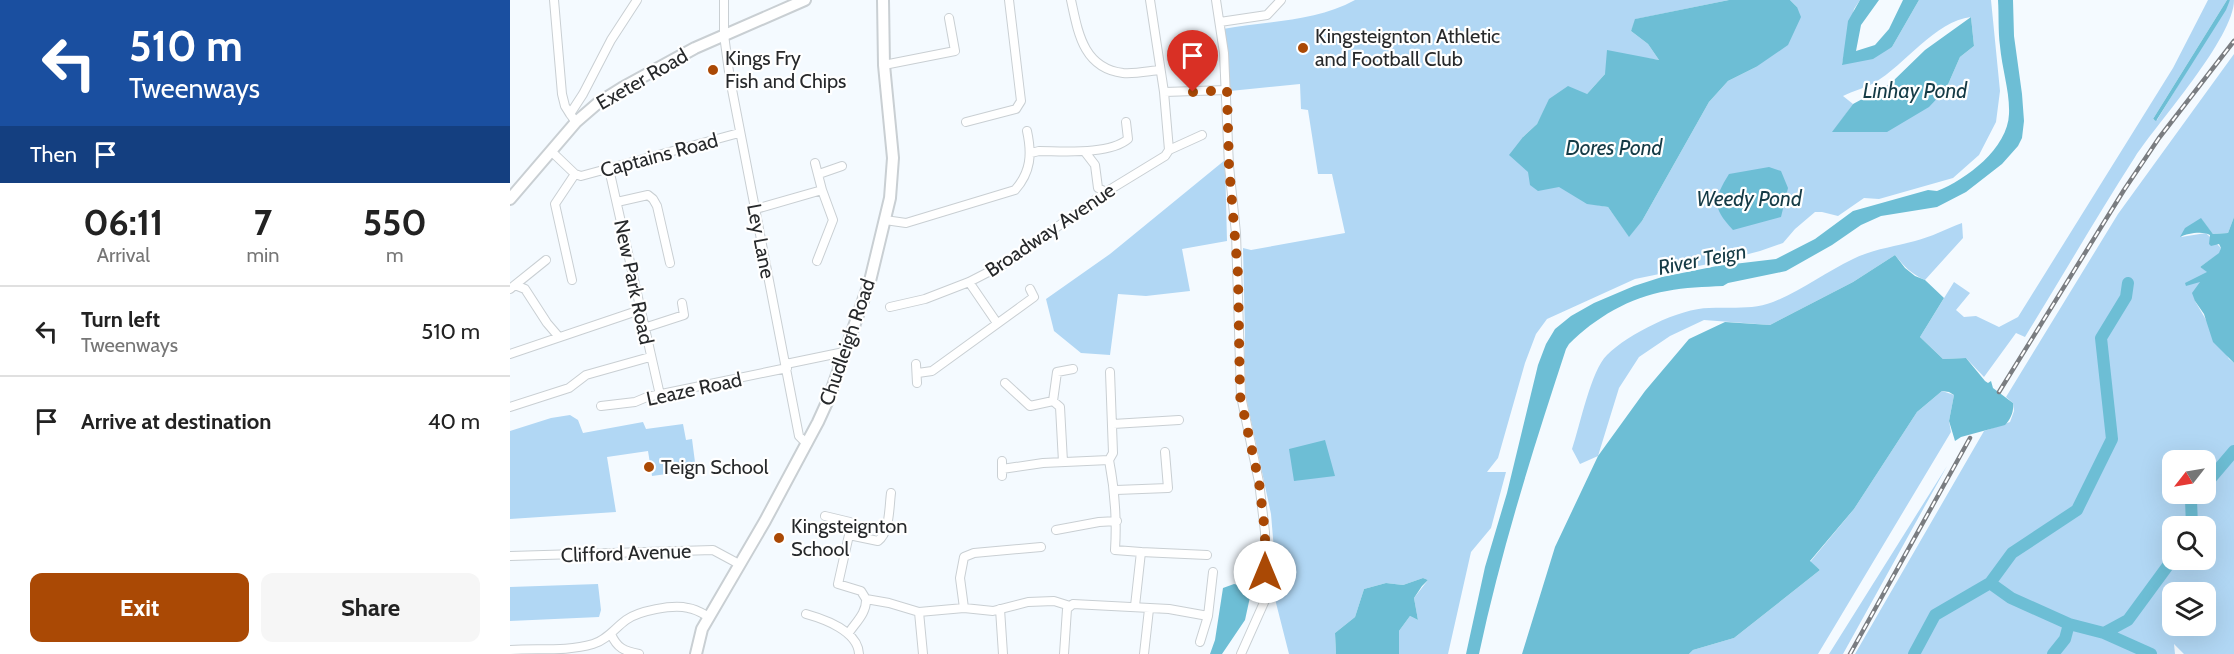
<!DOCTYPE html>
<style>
:root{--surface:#fff;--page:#f6f6f6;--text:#222;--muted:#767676;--line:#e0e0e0;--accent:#aa4905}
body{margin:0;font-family:Cabin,sans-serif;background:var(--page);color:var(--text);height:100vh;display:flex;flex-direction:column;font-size:22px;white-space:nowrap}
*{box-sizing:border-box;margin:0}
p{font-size:20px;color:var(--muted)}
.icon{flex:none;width:33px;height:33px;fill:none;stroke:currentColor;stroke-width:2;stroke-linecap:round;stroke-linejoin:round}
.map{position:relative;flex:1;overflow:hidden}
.side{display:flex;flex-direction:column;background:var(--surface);width:510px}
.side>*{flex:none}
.banner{background:#1a4fa0;color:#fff;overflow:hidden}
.needle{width:39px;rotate:239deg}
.tools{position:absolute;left:1652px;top:450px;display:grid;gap:12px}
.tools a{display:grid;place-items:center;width:54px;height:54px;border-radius:12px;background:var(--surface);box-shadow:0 6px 24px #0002;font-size:30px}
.pin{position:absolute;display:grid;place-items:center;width:51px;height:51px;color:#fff;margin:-62px -26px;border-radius:50% 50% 50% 0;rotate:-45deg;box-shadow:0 0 6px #0007}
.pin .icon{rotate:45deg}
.me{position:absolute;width:66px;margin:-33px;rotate:0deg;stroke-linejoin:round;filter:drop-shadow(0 0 4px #0008)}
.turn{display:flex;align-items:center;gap:21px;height:126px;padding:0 30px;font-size:27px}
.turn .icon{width:78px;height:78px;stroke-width:2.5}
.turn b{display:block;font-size:42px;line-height:51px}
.then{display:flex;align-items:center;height:57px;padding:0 30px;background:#0003;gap:12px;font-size:22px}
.eta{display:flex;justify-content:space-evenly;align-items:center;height:102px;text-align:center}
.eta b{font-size:36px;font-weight:800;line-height:42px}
.primary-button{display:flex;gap:12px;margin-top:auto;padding:12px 30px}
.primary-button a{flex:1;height:69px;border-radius:12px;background:var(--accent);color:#fff;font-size:24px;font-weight:800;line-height:69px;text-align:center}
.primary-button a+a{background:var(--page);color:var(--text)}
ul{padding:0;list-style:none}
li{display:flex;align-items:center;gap:18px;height:90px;padding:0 30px;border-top:2px solid var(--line)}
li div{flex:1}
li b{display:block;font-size:22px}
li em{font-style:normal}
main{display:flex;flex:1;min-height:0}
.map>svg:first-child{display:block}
.green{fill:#b1d7f4;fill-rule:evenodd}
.water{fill:#6dbed5}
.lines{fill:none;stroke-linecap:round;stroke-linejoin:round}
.river{stroke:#6dbed5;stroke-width:12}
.street-casing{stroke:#c9cfd3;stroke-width:10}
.secondary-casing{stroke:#c9cfd3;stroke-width:14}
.street{stroke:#fff;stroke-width:8}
.secondary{stroke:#fff;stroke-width:10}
.rail-casing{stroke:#7a7d81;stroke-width:4.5}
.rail{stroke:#fff;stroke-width:2;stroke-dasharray:7;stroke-linecap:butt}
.route{stroke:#aa4905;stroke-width:10;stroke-dasharray:0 18}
.poi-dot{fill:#aa4905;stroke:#fff;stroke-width:2}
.labels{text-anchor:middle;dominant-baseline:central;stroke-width:4.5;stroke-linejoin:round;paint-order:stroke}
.poi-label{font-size:20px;fill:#27292b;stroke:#fff;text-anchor:start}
.street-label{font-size:20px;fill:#27292b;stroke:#fff}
.water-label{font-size:21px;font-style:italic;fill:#153b46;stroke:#fff}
</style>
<main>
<section class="side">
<div class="banner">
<div class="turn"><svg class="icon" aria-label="left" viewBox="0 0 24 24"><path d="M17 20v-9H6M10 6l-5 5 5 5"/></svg><div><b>510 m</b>Tweenways</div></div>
<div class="then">Then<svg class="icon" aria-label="arrive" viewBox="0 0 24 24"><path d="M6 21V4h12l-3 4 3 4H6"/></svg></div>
</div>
<div class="eta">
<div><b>06:11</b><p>Arrival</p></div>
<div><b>7</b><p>min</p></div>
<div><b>550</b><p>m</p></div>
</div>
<ul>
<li><svg class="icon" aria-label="left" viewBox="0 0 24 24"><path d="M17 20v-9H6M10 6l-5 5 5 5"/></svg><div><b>Turn left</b><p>Tweenways</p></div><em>510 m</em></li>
<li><svg class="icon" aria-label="arrive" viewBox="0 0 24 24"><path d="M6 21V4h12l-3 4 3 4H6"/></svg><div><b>Arrive at destination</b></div><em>40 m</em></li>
</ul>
<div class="primary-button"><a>Exit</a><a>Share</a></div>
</section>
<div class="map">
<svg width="1724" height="654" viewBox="0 0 1724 654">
<rect width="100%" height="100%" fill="#f4faff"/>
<!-- green -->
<path class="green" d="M 845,0 L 1219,0 L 1126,19 L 1121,31 L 1138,44 L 1149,60 L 1128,57 L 1095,74 L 1077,94 L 1040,99 L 1027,124 L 1013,137 C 1039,173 1051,199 1098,207 L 1119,236 L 1132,221 L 1199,102 L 1218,81 L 1246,67 L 1287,7 L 1280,0 L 1350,0 L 1344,9 L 1332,64 L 1382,47 L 1409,0 L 1481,0 L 1490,91 L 1486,122 L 1469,155 L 1443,178 L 1369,199 L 1354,198 L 1328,216 L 1312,212 L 1305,212 L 1285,229 L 1273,243 L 1250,251 L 1208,262 L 1125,279 L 1037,319 L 1026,334 L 1015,363 L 988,458 L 977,472 L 996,472 L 981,528 L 961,552 L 938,654 L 889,654 L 889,631 L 900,616 L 908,620 L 904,598 L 918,580 L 913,578 L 893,585 L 876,583 L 854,589 L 845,617 L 825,633 L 826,654 L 779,654 L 765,599 L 766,574 L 761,514 L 733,383 L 735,335 L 733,248 L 741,250 L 835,233 L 822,174 L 808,174 L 798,110 L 791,109 L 790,84 L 720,91 L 713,29 C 757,21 805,22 845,0 ZM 1461,17 L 1464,46 L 1450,57 L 1436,89 L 1323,132 L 1343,104 L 1333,96 C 1343,91 1355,88 1364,83 C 1395,65 1425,21 1461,17 Z
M 1698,0 L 1717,0 L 1643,119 L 1644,120 L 1647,120 L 1720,0 L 1724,0 C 1724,38 1648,122 1625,157 C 1587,216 1552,277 1515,337 L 1506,333 L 1474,377 L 1456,358 L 1433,359 L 1410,337 L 1444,282 L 1460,293 L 1446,310 L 1454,317 L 1466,316 L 1489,327 L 1508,317 L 1663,68 Z
M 1724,54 L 1724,217 L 1718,233 L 1703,234 L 1691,219 L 1671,237 L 1696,233 L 1711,248 L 1710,253 L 1690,267 L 1698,272 L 1691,282 L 1685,301 L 1719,359 L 1724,363 L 1724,654 L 1674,654 L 1664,644 L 1665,654 L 1345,654 L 1474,431 L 1500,422 L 1504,411 L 1503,403 L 1496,397 L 1608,214 ZM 1662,460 L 1695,460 L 1695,494 L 1662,494 ZM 1662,526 L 1695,526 L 1695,560 L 1662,560 ZM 1662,592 L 1695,592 L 1695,626 L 1662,626 Z
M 715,160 L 717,241 L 672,249 L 680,291 L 636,296 L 608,294 L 600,355 L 571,353 L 544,331 L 536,299 L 600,254 Z
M 1452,223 L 1453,238 L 1415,280 C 1401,274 1394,266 1385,255 L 1343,282 L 1260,325 L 1194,320 L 1160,336 L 1129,357 L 1109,388 L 1088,456 L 1070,464 L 1062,449 C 1070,426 1081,370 1097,355 C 1118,334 1170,308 1199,308 C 1221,307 1242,310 1263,302 C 1291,291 1316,272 1343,259 C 1363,249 1384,247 1405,241 C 1421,237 1436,229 1452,223 Z
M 1432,391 L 1444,395 L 1439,421 L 1441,432 L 1308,654 L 1179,654 L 1183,650 L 1224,638 L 1310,570 L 1300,562 L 1344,509 L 1407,412 Z
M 60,415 L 68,420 L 73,433 L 133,422 L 136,429 L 173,424 L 176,440 L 182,439 L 186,470 L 142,476 L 138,451 L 97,457 L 106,512 L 0,519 L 0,431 L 41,418 Z
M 1437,466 L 1333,654 L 1319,654 Z
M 88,584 L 91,610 L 89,617 L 0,621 L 0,587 Z"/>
<!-- water -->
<path class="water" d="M 1219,0 L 1280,0 L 1287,7 L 1291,17 L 1278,45 L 1246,67 L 1218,81 L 1199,102 L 1132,221 L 1119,237 L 1098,207 L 1077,204 L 1049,187 L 1028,191 L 1020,185 L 1018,172 L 999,155 L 1013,137 L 1027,124 L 1039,99 L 1058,86 L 1077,94 L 1095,74 L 1097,50 L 1149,60 L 1138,44 L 1121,31 L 1125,19 Z
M 1350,0 L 1369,0 L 1351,25 L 1346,51 L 1365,45 L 1379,29 L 1393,0 L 1409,0 L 1382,47 L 1363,59 L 1332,65 L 1338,21 Z
M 1488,0 L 1503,0 L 1504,36 L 1512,94 L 1514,121 L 1512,138 L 1508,146 L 1492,164 L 1456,192 L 1427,207 L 1371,216 L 1351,225 L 1322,245 L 1276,271 L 1218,283 L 1213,286 C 1194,287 1175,287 1157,291 C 1120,297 1085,318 1059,344 L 1056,349 C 1023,449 991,551 969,654 L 956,654 L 975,567 L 997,493 L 1028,365 L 1036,344 L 1045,329 L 1061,316 L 1084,303 L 1124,286 L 1152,277 L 1207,266 L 1266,259 L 1305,239 L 1343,211 L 1418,190 L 1427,191 C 1456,180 1498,148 1499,114 C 1500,92 1492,69 1490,46 C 1488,31 1489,15 1488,0 Z
M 1717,0 L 1720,0 L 1716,10 L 1646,121 L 1643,119 Z
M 1461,17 L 1464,46 L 1450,57 L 1436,89 L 1419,107 L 1377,132 L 1322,132 L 1343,104 L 1380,84 L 1415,50 Z
M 1259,167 L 1271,171 L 1278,188 L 1271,217 L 1223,230 C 1202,207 1203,200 1219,174 Z
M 1724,217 L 1724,363 L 1703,342 L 1694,314 L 1685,301 L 1682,293 L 1690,282 L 1676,286 L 1675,283 L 1697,272 L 1690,267 L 1709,253 L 1711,248 L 1709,244 L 1701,246 L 1699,244 L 1700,235 C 1693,231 1678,233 1670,237 L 1675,228 L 1691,218 L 1703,234 L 1718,233 Z
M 1385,255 L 1395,268 L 1405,276 L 1415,280 L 1434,298 L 1410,337 L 1433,359 L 1456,358 L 1475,381 L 1478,383 L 1481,381 L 1483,388 L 1503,403 C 1504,411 1501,419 1495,425 L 1451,437 L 1445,441 L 1439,421 L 1444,395 L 1439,392 L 1432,391 L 1407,412 L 1344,509 L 1300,561 L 1310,570 L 1224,638 L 1183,650 L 1179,654 L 1012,654 L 1045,547 L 1088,456 L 1135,391 L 1179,339 L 1215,322 L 1260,325 L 1343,282 Z
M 815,440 L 825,476 L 784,481 L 779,449 Z
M 913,578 L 918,580 L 912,586 L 904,598 L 908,620 L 900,616 L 889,631 L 889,654 L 826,654 L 825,633 L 845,617 L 854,589 L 876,583 L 893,585 Z
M 724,584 L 733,586 L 740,597 L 735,620 L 712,654 L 700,654 L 705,640 L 713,588 Z"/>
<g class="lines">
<!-- river -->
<path class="river" d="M 1695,485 L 1724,451
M 1682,526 L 1681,500 L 1687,494
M 1480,583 L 1501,598 L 1559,624 L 1555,639 L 1543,654
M 1559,624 L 1594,633 L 1618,620 L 1662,560
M 1594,633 L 1641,654
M 1404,654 L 1425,615 L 1480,583 L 1502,553 L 1567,510 L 1602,439 L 1591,338 L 1616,297 L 1618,283"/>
<defs>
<path id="street" d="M 44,0 L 52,94 L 55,106 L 60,114
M 214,0 L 214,35 L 220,79 L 289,436 L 297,444
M 561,0 C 568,32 573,68 613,73 C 625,74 639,71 650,70
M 640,0 L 654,92 L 717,90
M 706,0 L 714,53 L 719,166 L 726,233 L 731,396 L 749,482 L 755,532 L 756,598 L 731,654
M 710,22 L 757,15 L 771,0
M 374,65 L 445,51 L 439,18
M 654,92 L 659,150
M 66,122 L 60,114 L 73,94 L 101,40 L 127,0
M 456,122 L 506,109 L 511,101 L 499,0
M 42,152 L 65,174 L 71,176 L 229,133
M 575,152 L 585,165 L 588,188 L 596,192
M 521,153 L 529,151 C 553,151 599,155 618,139 L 616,122
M 305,163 L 312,190
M 99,169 L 150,395
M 309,174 L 332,166
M 107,202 L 138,195 L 143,199 L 147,206 L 160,263
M 246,209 L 312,190 L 323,220 L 307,261
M 375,220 L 396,223 L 505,190 C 521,172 522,154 517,131
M 62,280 L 45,204 L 65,174
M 459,282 L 487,323
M 5,285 L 15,289 L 37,323 L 49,337
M 0,289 L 36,260
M 380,307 L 415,299 L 459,282 L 498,262 L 596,192 L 655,156 L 659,150 L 692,135
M 134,328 L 174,315 L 172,303
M 0,354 L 130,310
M 276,364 L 334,352
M 406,364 L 407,383
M 600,372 L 603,453 L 599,460 C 605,491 607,519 605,550 L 631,552 L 625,606
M 408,373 L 422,371 L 524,297 L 520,289
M 495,383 L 520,406 L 543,401 L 550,407 L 553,462
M 543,401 L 547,372 L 563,369
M 91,406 L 125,402 L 137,397 L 277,368
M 0,407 L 59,388 L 76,375 L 140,357
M 603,424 L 669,420
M 492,469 L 533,463 L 599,460
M 492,476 L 492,461
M 606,490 L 658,488 L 655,452
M 315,516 L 340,522 L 339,535
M 546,530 L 589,522 L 607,521
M 631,552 L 697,555
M 0,556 L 203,550 L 229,564
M 356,599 L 351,591 L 328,584 L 339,535 L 368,541 C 380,532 379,508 381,493
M 454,608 L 450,578 L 454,557 L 464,553 L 531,547
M 490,609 L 493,654
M 409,612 L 413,654
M 296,614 C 314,619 348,631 349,654
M 101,634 C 107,648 114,651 129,654
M 338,634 C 345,623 357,613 356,599 L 379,603 L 409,612 L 454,608 L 483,611 L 518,602 L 544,601 L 560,606
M 690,642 L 698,616 L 703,572
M 0,650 C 27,648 56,652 83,644 C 97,640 105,628 116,620 C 128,611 163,604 178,608 C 186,609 192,613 199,617
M 554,654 L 557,609 L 563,604 L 659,609 L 698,616
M 634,654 L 639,609"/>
<path id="secondary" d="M 0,199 L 66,122 L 88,103 L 112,88 L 185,48 L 295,0
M 186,654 L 192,629 L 255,521 L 308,422 L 318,400 L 360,281 L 380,198 L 383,158 L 374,65 L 373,0"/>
</defs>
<!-- street casing -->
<use href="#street" class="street-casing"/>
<!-- secondary casing -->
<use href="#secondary" class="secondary-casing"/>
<!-- street -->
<use href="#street" class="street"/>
<!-- secondary -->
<use href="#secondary" class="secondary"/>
<defs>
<path id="rail" d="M 1489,392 L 1614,190 L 1649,138 L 1724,41
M 1340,654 L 1460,438"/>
</defs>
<!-- rail casing -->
<use href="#rail" class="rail-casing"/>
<!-- rail -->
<use href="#rail" class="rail"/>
</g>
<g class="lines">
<!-- route -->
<path class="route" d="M 683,92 L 717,90 L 719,166 L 728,274 L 730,396 L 749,482 L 755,532 L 755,572"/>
</g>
<!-- markers -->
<g class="poi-dot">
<circle cx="793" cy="48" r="6"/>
<circle cx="203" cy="70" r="6"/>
<circle cx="139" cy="467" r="6"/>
<circle cx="269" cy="538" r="6"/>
</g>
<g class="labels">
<!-- poi labels -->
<g class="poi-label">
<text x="805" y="36">Kingsteignton Athletic<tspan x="805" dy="23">and Football Club</tspan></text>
<text x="215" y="58">Kings Fry<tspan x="215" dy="23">Fish and Chips</tspan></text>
<text x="151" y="467">Teign School</text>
<text x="281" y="526">Kingsteignton<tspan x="281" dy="23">School</tspan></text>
</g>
<!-- street labels -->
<g class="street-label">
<text transform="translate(132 79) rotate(-30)">Exeter Road</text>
<text transform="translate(149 155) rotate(-15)">Captains Road</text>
<text transform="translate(540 230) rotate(-34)">Broadway Avenue</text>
<text transform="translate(251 241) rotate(79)">Ley Lane</text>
<text transform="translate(124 282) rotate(78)">New Park Road</text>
<text transform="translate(337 342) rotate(-71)">Chudleigh Road</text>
<text transform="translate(184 389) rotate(-12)">Leaze Road</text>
<text transform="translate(116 553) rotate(-2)">Clifford Avenue</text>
</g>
<!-- water labels -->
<g class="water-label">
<text x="1405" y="90">Linhay Pond</text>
<text x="1104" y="147">Dores Pond</text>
<text x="1239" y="198">Weedy Pond</text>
<text transform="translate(1192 259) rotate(-11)">River Teign</text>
</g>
</g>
</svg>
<div class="tools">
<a><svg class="needle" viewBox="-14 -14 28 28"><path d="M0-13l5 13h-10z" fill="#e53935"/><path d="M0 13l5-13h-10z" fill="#767676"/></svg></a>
<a><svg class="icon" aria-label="search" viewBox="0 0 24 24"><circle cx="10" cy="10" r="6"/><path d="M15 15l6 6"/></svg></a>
<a><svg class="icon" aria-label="layers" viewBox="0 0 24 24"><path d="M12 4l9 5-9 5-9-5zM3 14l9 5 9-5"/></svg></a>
</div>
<div class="pin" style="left:683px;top:92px;background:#d93025"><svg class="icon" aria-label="arrive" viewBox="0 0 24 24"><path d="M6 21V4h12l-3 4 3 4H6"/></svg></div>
<svg class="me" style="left:755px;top:572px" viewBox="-20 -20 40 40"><circle r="19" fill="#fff"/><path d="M0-13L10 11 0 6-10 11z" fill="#aa4905"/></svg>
</div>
</main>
